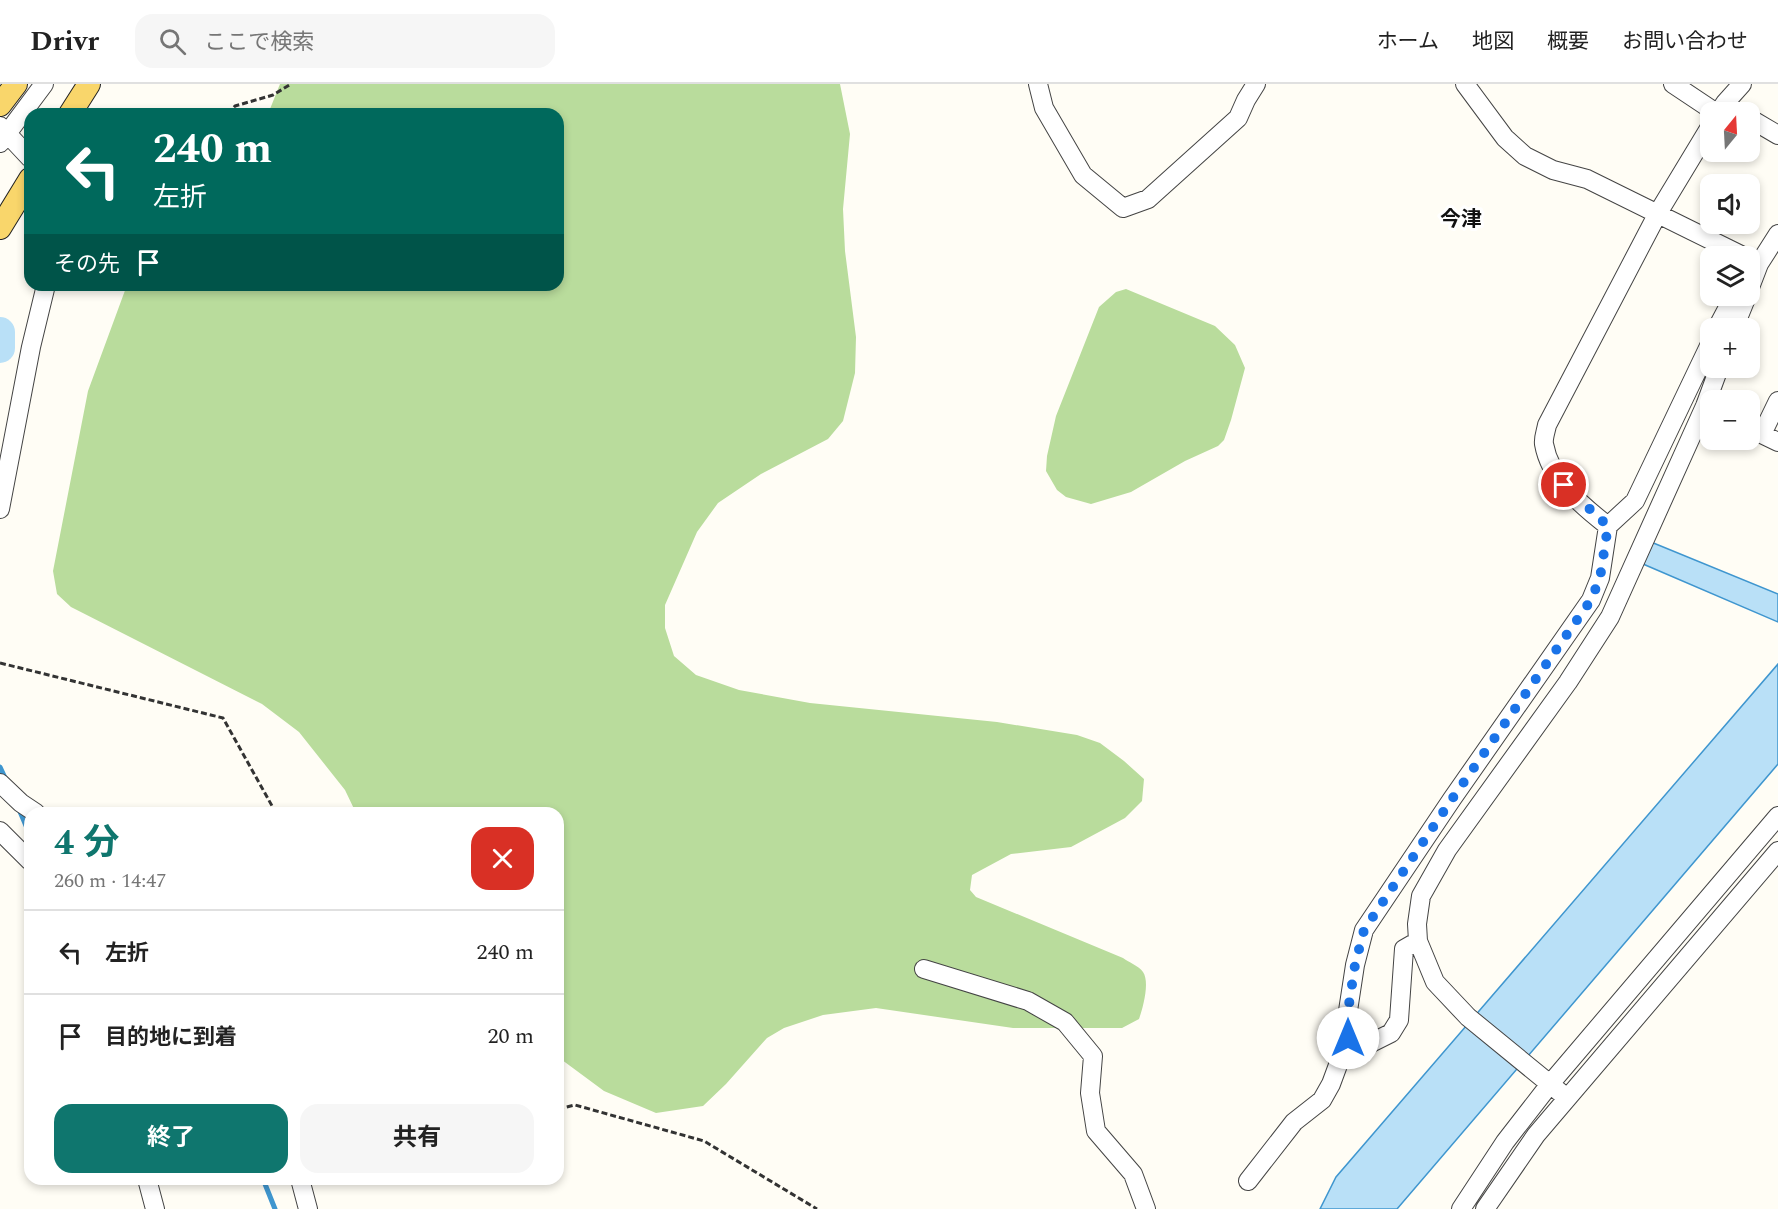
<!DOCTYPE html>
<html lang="ja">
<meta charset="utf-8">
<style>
:root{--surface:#fff;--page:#f6f6f6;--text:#222;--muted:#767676;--line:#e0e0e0;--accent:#0f766e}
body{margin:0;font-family:Spectral,"Noto Sans JP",serif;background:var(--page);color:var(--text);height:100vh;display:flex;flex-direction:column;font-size:22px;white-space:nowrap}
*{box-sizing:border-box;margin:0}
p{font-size:20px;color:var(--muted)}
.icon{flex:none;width:33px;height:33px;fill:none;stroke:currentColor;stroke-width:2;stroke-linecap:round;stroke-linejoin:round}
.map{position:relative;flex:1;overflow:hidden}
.drawer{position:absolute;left:24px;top:723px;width:540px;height:378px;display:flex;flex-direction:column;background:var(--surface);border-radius:18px;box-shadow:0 3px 9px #0003}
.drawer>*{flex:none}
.hud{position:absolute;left:24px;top:24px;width:540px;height:183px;border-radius:18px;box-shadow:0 3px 9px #0003;background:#00695c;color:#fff;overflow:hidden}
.needle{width:39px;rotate:18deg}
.controls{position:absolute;left:1700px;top:18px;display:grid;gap:12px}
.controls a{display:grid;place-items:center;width:60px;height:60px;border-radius:12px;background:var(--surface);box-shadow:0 3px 9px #0003;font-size:30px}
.pin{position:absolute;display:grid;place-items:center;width:51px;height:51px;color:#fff;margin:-26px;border:3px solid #fff;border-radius:50%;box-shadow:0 2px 6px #0007}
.me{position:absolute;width:66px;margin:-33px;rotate:0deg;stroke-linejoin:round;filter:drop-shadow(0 0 4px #0008)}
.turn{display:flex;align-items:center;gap:21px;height:126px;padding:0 30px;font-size:27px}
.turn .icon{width:78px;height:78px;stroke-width:2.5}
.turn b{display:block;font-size:42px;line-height:51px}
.then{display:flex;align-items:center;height:57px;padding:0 30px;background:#0003;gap:12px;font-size:22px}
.round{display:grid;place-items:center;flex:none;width:63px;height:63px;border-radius:18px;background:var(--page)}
.headline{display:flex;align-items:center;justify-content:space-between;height:102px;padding:0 30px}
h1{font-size:36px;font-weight:700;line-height:45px;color:var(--accent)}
.primary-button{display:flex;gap:12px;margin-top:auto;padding:12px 30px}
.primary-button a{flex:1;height:69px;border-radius:18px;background:var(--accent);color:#fff;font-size:24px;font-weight:700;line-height:69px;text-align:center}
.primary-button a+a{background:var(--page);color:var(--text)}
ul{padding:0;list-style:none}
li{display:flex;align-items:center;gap:18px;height:84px;padding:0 30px;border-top:2px solid var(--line)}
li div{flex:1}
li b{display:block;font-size:22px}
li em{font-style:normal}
header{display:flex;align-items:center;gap:36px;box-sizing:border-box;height:84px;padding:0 30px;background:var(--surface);border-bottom:2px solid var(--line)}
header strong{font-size:28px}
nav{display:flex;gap:33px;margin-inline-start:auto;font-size:21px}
.search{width:420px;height:54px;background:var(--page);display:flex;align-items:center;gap:15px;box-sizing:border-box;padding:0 21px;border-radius:18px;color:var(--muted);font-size:22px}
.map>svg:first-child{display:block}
.forest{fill:#b9dc9c}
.water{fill:#b9e0f7;stroke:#3f96cf;stroke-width:1.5}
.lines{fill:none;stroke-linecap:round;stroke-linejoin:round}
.stream{stroke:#3f96cf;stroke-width:5}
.river{stroke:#b9e0f7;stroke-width:30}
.minor-casing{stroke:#444;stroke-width:20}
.major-casing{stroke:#222;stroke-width:24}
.path{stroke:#333;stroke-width:3;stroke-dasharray:6 3;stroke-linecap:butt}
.minor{stroke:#fff;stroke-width:18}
.major{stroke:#f9d66b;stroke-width:22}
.route{stroke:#1a73e8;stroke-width:10;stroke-dasharray:0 18}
.labels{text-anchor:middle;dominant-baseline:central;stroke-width:6;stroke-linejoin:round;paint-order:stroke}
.quarter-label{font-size:21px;font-weight:bold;fill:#111;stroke:#fff}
</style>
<header>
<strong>Drivr</strong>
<div class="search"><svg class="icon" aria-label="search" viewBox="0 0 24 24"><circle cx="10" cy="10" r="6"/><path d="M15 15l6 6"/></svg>ここで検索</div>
<nav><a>ホーム</a><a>地図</a><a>概要</a><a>お問い合わせ</a></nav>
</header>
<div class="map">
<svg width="1778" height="1125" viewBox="0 0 1778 1125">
<rect width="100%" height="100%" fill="#fffdf5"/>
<!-- forest -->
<path class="forest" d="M 280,0 L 840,0 L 850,50 L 843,125 L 845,167 L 856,253 L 855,289 L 843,337 L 828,355 L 761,390 L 718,419 L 697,448 L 665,521 L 665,544 L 674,572 L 696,591 L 739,606 L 810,619 L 997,638 L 1077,651 L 1100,659 L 1124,677 L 1144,695 L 1142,717 L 1125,734 L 1071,763 L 1011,770 L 972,791 L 970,806 L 976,813 L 1123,874 C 1128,878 1139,882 1143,888 C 1150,898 1143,924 1139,935 L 1122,944 L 1013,944 L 876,924 L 823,931 L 784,944 L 767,954 L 726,1000 L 703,1022 L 656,1029 L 604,1007 L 558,973 L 558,729 L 356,729 L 345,706 L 299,648 L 262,620 L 71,523 L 57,510 L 53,487 L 88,307 L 127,201 L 558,201 L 558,30 L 268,30 Z
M 1126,205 L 1215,242 L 1235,261 L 1245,284 L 1231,336 L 1224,356 L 1218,362 L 1185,377 L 1131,408 L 1091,420 L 1066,413 L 1057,406 L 1046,387 L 1047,372 L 1056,332 L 1099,223 L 1116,208 Z"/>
<!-- water -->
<path class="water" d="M 1651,458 L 1778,510 L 1778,538 L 1643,480 Z
M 1778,580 L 1778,680 L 1397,1125 L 1320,1125 L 1336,1093 Z"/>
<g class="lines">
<!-- stream -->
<path class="stream" d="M 0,683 L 6,696
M 18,723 L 30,751
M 263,1095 L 275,1125"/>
<!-- river -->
<path class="river" d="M 0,248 L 0,264"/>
<defs>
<path id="minor" d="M 1038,0 L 1044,24 L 1083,91 L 1123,124 L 1148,115 L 1238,34 L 1246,16 L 1256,0
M 1465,0 L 1505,54 L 1525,72 L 1553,86 L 1587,95 L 1743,172
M 1673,0 L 1715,28
M 1719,28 L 1725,19 L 1742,0
M 1749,34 L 1778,51
M 0,42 L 30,74
M 0,59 L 44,0
M 1749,175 L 1759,180 L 1749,206
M 1759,180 L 1778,150
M 1717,244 L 1734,212
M 1734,244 L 1747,212
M 1749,344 L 1778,358
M 1762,350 L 1778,317
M 0,425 L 31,263 L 46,201
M 1608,442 C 1582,422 1550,395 1544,360 C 1543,354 1546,347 1547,341 L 1658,129 L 1710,43
M 0,699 L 21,719 L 36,729
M 0,747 L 30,777
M 1418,857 L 1404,865 L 1399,936 L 1391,949 L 1367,961 L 1353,959 L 1348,954 L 1346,940 L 1355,881 L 1364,846 L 1452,715 L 1591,516 L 1600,494 L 1608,442 L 1635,417 L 1710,260
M 924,885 L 1028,917 L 1065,938 L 1093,972 L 1090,1009 L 1096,1047 L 1133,1090 L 1146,1125
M 1567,1014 L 1468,933 L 1435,898 L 1418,857 L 1417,840 L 1421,812 L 1447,766 L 1568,598 L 1610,533 L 1705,322 L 1719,284
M 147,1095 L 155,1125
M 300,1095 L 308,1125
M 1248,1097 L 1294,1038 L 1322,1016 L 1331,1000 L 1348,954
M 1461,1125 L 1505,1058 L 1550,1000 L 1778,732
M 1485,1125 L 1536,1051 L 1778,767"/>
<path id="major" d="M 0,21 L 16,0
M 70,30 L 89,0
M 0,144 L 30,95"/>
</defs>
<!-- minor casing -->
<use href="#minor" class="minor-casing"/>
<!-- major casing -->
<use href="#major" class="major-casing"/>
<!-- path -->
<path class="path" d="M 228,30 L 235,22 L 273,11 L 291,0
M 0,579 L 223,634 L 276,729
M 558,1025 L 575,1021 L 704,1057 L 817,1125"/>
<!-- minor -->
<use href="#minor" class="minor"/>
<!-- major -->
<use href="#major" class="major"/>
</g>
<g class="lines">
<!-- route -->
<path class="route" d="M 1348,954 L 1346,940 L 1355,881 L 1364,846 L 1452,715 L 1591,516 L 1600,494 L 1608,442 L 1564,401"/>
</g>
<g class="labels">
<!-- quarter labels -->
<g class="quarter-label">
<text x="1461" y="136">今津</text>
</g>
</g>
</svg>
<div class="controls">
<a><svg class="needle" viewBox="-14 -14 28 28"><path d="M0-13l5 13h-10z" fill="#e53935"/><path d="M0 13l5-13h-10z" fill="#767676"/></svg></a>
<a><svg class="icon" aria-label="sound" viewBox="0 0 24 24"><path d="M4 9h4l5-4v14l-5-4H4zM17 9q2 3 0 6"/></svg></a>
<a><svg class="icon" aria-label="layers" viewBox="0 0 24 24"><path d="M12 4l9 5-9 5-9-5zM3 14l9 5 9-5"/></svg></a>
<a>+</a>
<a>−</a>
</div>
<div class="pin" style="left:1564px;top:401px;background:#d93025"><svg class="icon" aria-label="arrive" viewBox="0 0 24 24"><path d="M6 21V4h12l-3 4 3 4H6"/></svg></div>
<svg class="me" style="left:1348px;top:954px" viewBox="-20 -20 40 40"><circle r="19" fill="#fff"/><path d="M0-13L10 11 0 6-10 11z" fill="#1a73e8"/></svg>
<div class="hud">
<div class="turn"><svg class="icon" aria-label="left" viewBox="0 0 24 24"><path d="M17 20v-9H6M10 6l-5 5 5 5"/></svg><div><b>240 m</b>左折</div></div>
<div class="then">その先<svg class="icon" aria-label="arrive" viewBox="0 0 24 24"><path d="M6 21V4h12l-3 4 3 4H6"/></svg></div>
</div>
<section class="drawer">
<div class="headline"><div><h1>4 分</h1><p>260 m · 14:47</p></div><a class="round" style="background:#d93025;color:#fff"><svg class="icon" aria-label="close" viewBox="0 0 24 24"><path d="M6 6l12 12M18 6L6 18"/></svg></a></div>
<ul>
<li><svg class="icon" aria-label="left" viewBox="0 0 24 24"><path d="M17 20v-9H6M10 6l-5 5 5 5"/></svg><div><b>左折</b></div><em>240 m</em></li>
<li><svg class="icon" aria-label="arrive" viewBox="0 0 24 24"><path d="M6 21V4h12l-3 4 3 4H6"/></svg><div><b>目的地に到着</b></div><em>20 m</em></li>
</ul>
<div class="primary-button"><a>終了</a><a>共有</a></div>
</section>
</div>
